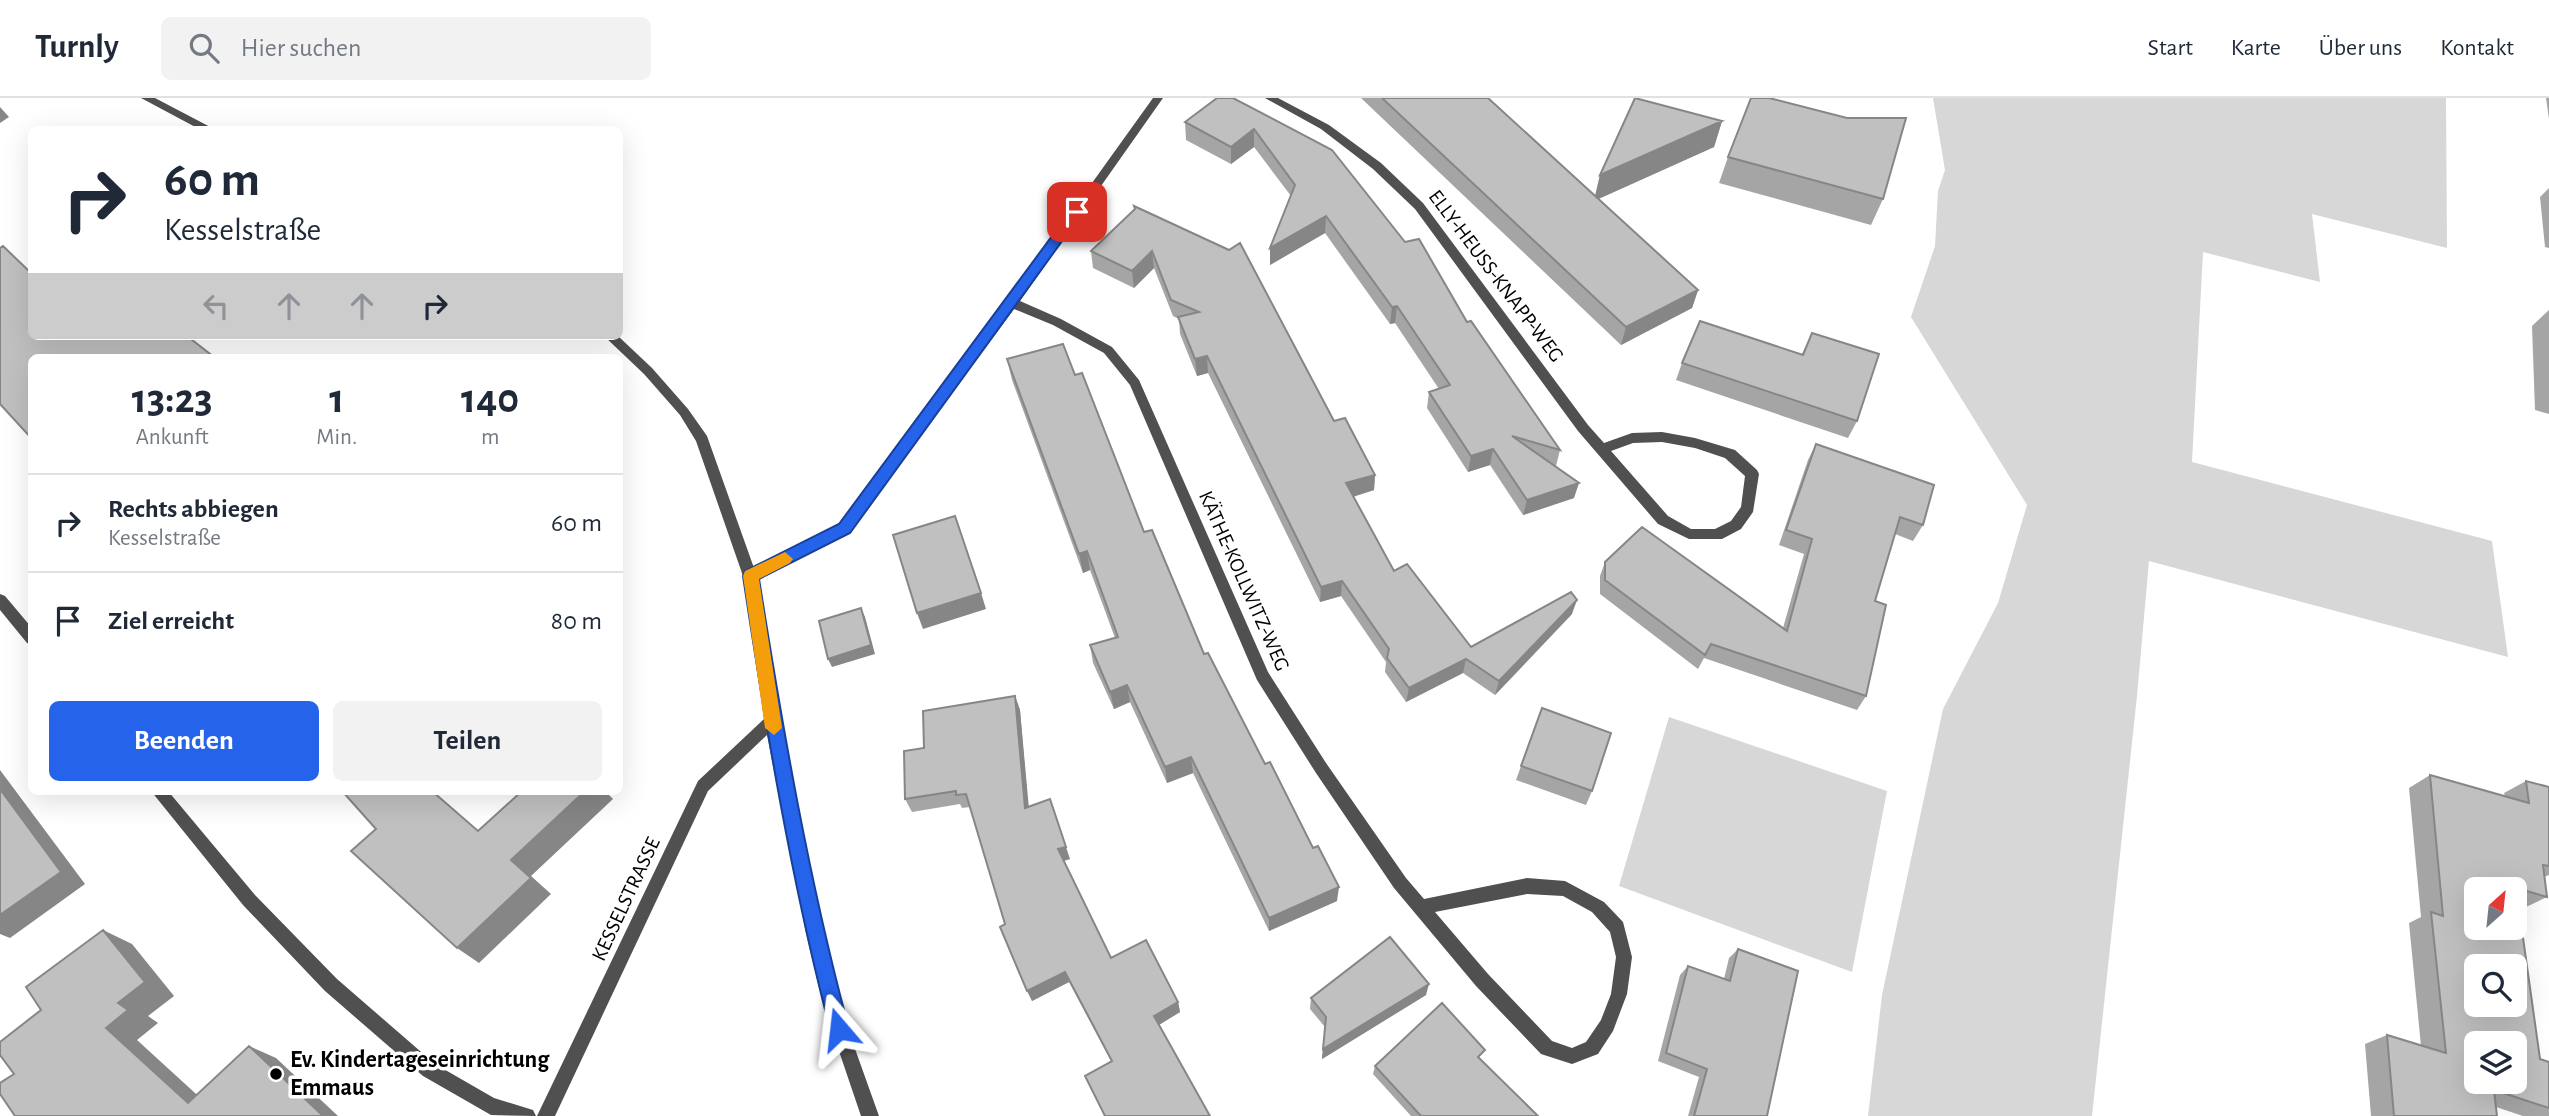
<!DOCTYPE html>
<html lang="de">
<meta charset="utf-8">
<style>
:root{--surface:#fff;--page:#f2f2f3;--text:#1f2937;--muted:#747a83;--line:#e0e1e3;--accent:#2563eb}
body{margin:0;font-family:"Alegreya Sans",sans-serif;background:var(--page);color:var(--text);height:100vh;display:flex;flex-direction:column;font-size:26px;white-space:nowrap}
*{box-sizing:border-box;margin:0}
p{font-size:23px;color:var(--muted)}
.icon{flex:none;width:38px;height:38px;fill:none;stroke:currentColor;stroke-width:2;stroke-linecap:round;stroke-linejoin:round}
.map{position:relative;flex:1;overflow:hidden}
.side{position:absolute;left:28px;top:256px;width:595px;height:441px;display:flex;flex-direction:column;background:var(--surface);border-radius:10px;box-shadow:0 7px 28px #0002}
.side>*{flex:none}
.top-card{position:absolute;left:28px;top:28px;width:595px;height:214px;border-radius:10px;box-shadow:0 7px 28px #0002;background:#fff;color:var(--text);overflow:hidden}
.needle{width:46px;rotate:27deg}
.controls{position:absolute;left:2464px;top:779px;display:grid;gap:14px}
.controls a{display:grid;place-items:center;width:63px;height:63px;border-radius:10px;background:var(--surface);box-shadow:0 7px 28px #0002;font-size:35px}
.pin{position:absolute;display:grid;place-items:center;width:60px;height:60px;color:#fff;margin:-30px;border-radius:14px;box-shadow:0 4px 10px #0006}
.me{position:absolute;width:77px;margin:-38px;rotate:343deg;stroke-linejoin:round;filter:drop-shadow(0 0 5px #0008)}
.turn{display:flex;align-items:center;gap:24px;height:147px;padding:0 21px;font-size:32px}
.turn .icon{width:91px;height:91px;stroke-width:2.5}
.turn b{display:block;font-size:49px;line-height:60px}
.lanes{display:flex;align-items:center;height:66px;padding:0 21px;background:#0003;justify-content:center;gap:35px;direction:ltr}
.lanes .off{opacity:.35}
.eta{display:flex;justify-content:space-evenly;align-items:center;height:119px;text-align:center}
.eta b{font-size:42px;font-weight:700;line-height:49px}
.action{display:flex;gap:14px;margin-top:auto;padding:14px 21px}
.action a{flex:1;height:80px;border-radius:10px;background:var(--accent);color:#fff;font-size:28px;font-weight:700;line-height:80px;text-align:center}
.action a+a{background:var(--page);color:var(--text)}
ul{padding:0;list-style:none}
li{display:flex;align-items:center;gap:21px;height:98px;padding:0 21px;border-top:2px solid var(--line)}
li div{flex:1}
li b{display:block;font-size:26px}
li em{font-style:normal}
header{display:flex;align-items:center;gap:42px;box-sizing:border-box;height:98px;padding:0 35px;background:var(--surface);border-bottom:2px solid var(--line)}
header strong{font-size:33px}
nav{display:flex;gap:38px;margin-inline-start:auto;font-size:24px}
.search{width:490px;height:63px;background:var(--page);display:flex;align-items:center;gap:18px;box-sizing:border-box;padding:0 24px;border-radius:10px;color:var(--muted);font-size:26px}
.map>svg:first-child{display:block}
.green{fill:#d7d7d7}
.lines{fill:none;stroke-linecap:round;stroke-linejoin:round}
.minor{fill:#505050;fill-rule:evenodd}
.wall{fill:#a5a5a5}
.shaded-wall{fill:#868686}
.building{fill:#c0c0c0;stroke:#868686;stroke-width:2;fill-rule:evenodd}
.route{fill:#2563eb;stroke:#184099;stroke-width:2}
.slow{fill:#f59e0b}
.poi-dot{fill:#000;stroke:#fff;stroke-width:2.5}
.labels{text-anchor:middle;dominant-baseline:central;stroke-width:7;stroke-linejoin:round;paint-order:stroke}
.street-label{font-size:21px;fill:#000;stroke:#fff}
.near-poi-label{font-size:24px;font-weight:bold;fill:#000;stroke:#fff;text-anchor:start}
</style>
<header>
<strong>Turnly</strong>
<div class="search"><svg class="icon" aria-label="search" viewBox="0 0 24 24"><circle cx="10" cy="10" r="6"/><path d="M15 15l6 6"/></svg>Hier suchen</div>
<nav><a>Start</a><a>Karte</a><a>Über uns</a><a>Kontakt</a></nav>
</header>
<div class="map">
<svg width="2549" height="1018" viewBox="0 0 2549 1018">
<rect width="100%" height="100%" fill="#fff"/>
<!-- green -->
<path class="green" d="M 1933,0 L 2446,0 L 2447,150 L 2312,116 L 2320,184 L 2203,154 L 2192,364 L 2492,443 L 2508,559 L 2149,463 L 2137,598 L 2092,1018 L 1868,1018 L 1882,897 L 1943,611 L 1998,505 L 2027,407 L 1911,219 L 1935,148 L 1938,93 L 1945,72 Z
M 1669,619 L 1887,693 L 1852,874 L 1619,788 Z"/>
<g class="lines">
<!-- minor -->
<path class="minor" d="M 141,0 L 155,0 L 216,32 L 201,32 Z
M 1153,0 L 1163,0 L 1020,203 L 1061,221 L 1112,249 L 1139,282 L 1268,574 L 1326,665 L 1406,780 L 1424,801 L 1527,780 L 1565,783 L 1604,804 L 1623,824 L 1632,859 L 1627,896 L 1613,933 L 1598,956 L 1572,966 L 1541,956 L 1476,888 L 1394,790 L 1316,675 L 1257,582 L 1130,287 L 1104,255 L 1053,227 L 1014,211 L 849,434 L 757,481 L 779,623 L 822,835 L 839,906 L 879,1018 L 861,1018 L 823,906 L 806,835 L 767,637 L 708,693 L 555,1018 L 537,1018 L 698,683 L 764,621 L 743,478 L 696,343 L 680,317 L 644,276 L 604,238 L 618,238 L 652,270 L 688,311 L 707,338 L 754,470 L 839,426 L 1008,202 ZM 1527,796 L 1563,798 L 1592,814 L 1610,834 L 1616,859 L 1611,896 L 1601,922 L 1586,944 L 1572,950 L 1552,943 L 1488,876 L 1435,814 Z
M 1265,0 L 1278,0 L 1329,27 L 1381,65 L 1423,105 L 1588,327 L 1604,345 L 1632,335 L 1662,334 L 1695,340 L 1735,352 L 1757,372 L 1759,376 L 1753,414 L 1741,431 L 1722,441 L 1689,441 L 1658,426 L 1578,333 L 1415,111 L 1373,71 L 1321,31 ZM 1662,344 L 1695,350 L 1725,360 L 1745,378 L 1741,409 L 1731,423 L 1715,431 L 1691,431 L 1668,418 L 1611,353 L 1633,345 Z
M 0,496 L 5,498 L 32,530 L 32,547 L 27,545 L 0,512 Z
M 151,693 L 168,693 L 255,797 L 337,881 L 435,966 L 494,1000 L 533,1012 L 536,1018 L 491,1017 L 423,978 L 325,893 L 243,807 Z"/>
</g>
<!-- wall -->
<path class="wall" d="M 1233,0 L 1467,224 L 1560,352 L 1556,368 L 1574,400 L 1523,417 L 1490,367 L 1468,374 L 1427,310 L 1429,294 L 1439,291 L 1395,225 L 1390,226 L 1325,135 L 1270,167 L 1291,98 L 1254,49 L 1231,66 L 1186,42 L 1185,24 Z
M 1361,0 L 1488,0 L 1595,98 L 1600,77 L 1722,23 L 1714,49 L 1598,101 L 1698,192 L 1692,210 L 1621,247 Z
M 2546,0 L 2549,0 L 2549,21 Z
M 1728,59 L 1883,101 L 1871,127 L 1719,85 Z
M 2549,90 L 2549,150 L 2545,149 L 2540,99 Z
M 1134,108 L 1334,323 L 1375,377 L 1374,392 L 1353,399 L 1394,473 L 1471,549 L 1572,516 L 1495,597 L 1463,575 L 1406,604 L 1385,574 L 1386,564 L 1341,498 L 1320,504 L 1208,275 L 1197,278 L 1180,236 L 1179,221 L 1173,218 L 1154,170 L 1134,190 L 1093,170 L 1091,153 L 1134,112 Z
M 2549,212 L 2549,316 L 2535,312 L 2532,228 Z
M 1812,235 L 1857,323 L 1848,340 L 1676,282 L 1682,265 L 1802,256 Z
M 1007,261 L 1075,277 L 1144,434 L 1204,556 L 1265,666 L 1337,803 L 1269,833 L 1193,675 L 1167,685 L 1130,604 L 1114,611 L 1093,565 L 1090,547 L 1115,540 L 1090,472 L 1083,475 L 1012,282 Z
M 1816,346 L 1923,427 L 1913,443 L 1895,436 L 1875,503 L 1866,598 L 1857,612 L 1704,560 L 1698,571 L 1600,496 L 1600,478 L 1605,464 L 1783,530 L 1804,456 L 1779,447 L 1808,362 Z
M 1015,598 L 1020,612 L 1028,709 L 1070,761 L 1064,763 L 1111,860 L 1178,904 L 1180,914 L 1159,927 L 1111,963 L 1069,884 L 1032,903 L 1005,826 L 970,709 L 962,710 L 960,706 L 912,714 L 905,701 L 924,650 Z
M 1542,610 L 1592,693 L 1586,707 L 1516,682 Z
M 2430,677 L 2505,698 L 2504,695 L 2526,683 L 2549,689 L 2549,777 L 2544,779 L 2547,799 L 2524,810 L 2518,809 L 2540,961 L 2549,964 L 2549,1018 L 2523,1018 L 2496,1009 L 2497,1018 L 2371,1018 L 2365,946 L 2387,937 L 2421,948 L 2409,825 L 2421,819 L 2409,690 Z
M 1738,851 L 1767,1018 L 1688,1018 L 1699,979 L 1658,963 L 1680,877 L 1688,868 L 1724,881 L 1729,860 Z
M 1426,897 L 1322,961 L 1325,929 L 1310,911 L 1311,900 Z
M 1480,961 L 1538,1018 L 1411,1018 L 1373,976 L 1375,968 Z"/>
<!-- shaded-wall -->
<path class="shaded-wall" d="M 0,9 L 9,19 L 0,25 Z
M 1722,23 L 1714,49 L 1594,103 L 1600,77 Z
M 1254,31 L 1254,49 L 1231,66 L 1231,49 Z
M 1326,118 L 1325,135 L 1270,167 L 1270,150 Z
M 1152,153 L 1154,170 L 1134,190 L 1132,173 Z
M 1698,192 L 1692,210 L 1621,247 L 1626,229 Z
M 1397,208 L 1395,225 L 1390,226 L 1392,209 Z
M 1207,258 L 1208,275 L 1197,278 L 1195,261 Z
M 1493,351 L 1490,367 L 1468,374 L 1471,358 Z
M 1375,377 L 1374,392 L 1345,401 L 1346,385 Z
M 1579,385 L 1574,400 L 1523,417 L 1527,402 Z
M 1087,453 L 1090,472 L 1083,475 L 1079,456 Z
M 1342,483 L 1341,498 L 1320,504 L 1321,489 Z
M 981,495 L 986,511 L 923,531 L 917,515 Z
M 1577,502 L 1572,516 L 1495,597 L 1499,583 Z
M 861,510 L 865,519 L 875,556 L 832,569 L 828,561 Z
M 1466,561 L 1463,575 L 1406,604 L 1409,590 Z
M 1127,587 L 1130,604 L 1114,611 L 1110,594 Z
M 1015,598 L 1020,612 L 1030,722 L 1025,710 Z
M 1191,659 L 1193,675 L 1167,685 L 1165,669 Z
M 0,672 L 85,786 L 10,840 L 0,836 Z
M 585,693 L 605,693 L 613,701 L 531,778 L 551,796 L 479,865 L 457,850 L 511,762 Z
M 1066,749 L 1070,761 L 1062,763 L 1058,751 Z
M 1339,789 L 1337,803 L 1269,833 L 1269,820 Z
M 103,832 L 132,846 L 174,898 L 148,918 L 158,925 L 137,942 L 218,1016 L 188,1005 L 106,930 L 118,905 Z
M 1065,874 L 1069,884 L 1032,903 L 1027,893 Z
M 1429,886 L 1426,897 L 1322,961 L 1323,951 Z
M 1178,904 L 1180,914 L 1157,928 L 1154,918 Z
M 249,948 L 276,960 L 338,1018 L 323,1018 Z"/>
<!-- building -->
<path class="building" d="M 1217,0 L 1233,0 L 1332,52 L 1405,144 L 1419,141 L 1467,224 L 1471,223 L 1560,352 L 1512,338 L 1579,385 L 1527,402 L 1493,351 L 1471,358 L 1429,294 L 1450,287 L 1397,208 L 1392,209 L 1326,118 L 1270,150 L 1295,87 L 1254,31 L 1231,49 L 1185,24 Z
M 1382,0 L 1488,0 L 1698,192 L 1626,229 Z
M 1635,0 L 1722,23 L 1600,77 Z
M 1751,0 L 1769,0 L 1847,20 L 1906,20 L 1883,101 L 1728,59 Z
M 1134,108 L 1229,152 L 1240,145 L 1334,323 L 1345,320 L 1375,377 L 1346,385 L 1394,473 L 1407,466 L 1471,549 L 1571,494 L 1577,502 L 1499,583 L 1466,561 L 1409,590 L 1387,560 L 1389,551 L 1342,483 L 1321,489 L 1207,258 L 1195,261 L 1178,219 L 1199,214 L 1171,202 L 1152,153 L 1132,173 L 1091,153 L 1135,111 Z
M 3,148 L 32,176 L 32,238 L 187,238 L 214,259 L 32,259 L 32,341 L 0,306 L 0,150 Z
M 1700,223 L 1803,257 L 1812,235 L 1879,256 L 1857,323 L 1682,265 Z
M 1063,246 L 1075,277 L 1082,275 L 1144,434 L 1152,432 L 1204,556 L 1208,555 L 1265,666 L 1270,664 L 1313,750 L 1318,748 L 1339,789 L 1269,820 L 1191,659 L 1165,669 L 1127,587 L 1110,594 L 1090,547 L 1118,539 L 1087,453 L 1079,456 L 1007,261 Z
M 1816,346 L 1934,387 L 1923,427 L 1900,419 L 1875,503 L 1886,507 L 1866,598 L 1711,546 L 1705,557 L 1605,482 L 1605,464 L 1642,429 L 1787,533 L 1812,441 L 1786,432 Z
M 955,418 L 981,495 L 917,515 L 893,437 Z
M 861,510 L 871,547 L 828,561 L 819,523 Z
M 1015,598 L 1025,710 L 1050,701 L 1066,749 L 1058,751 L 1111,860 L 1146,842 L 1178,904 L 1154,918 L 1210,1018 L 1105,1018 L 1085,978 L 1112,963 L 1065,874 L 1027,893 L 1000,829 L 1005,826 L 966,696 L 956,697 L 956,693 L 905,701 L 904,653 L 924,650 L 923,613 Z
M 1542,610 L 1611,635 L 1592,693 L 1521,668 Z
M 2430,677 L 2529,705 L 2526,683 L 2549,689 L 2549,768 L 2543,767 L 2547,799 L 2516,790 L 2540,961 L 2549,964 L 2549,1010 L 2494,992 L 2497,1018 L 2394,1018 L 2387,937 L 2446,955 L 2431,814 L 2443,818 ZM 2476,791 L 2515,791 L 2515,830 L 2476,830 ZM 2476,868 L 2515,868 L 2515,906 L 2476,906 ZM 2476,945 L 2515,945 L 2515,984 L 2476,984 Z
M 0,691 L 61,774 L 0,817 Z
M 342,693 L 432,693 L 478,733 L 522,693 L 585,693 L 511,762 L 531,780 L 457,850 L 351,753 L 376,731 Z
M 103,832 L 145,884 L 118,905 L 128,912 L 106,930 L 188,1005 L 249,948 L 323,1018 L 15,1018 L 0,996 L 0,985 L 14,976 L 0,957 L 0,944 L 41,912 L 26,889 Z
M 1390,839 L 1429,886 L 1323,951 L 1326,919 L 1311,900 Z
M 1738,851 L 1798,873 L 1767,1018 L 1694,1018 L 1707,971 L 1666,955 L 1688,868 L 1730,883 Z
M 1442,905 L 1485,952 L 1478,959 L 1538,1018 L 1421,1018 L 1375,968 Z"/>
<!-- route -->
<path class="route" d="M 1077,110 L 1081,111 L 1081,117 L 850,435 L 759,481 C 783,632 809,783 849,931 L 846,938 L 839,940 L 832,938 L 830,931 C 791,782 766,630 743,478 L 745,473 L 839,426 L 1072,111 Z"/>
<!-- slow -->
<path class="slow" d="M 785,454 L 793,461 L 790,465 L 759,481 L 782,630 L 774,637 L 765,630 L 743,478 L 745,473 Z"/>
<!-- markers -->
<circle class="poi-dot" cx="276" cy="976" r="7"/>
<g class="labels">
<!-- street labels -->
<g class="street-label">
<text transform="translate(1496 178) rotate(53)">ELLY-HEUSS-KNAPP-WEG</text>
<text transform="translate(1244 483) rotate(66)">KÄTHE-KOLLWITZ-WEG</text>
<text transform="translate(626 801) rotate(-65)">KESSELSTRASSE</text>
</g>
<!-- near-poi labels -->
<g class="near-poi-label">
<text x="290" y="962">Ev. Kindertageseinrichtung<tspan x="290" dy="28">Emmaus</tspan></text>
</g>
</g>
</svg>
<div class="controls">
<a><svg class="needle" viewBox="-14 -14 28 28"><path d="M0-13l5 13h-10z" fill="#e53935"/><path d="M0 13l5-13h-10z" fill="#747a83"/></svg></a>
<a><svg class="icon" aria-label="search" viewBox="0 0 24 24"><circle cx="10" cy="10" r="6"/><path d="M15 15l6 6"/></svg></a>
<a><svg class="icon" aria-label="layers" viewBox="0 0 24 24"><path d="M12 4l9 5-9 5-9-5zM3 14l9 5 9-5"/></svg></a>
</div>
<div class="pin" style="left:1077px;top:114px;background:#d93025"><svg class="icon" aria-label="arrive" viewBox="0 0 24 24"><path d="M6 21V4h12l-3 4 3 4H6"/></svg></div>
<svg class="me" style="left:839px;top:931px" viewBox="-20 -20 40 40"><path d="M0-17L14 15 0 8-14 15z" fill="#2563eb" stroke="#fff" stroke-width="4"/></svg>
<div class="top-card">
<div class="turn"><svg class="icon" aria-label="right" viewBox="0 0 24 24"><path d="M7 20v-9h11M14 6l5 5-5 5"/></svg><div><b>60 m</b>Kesselstraße</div></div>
<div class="lanes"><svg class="icon off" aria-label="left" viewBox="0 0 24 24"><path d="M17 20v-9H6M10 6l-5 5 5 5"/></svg><svg class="icon off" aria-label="ahead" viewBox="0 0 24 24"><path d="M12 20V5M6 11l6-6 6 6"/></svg><svg class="icon off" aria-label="ahead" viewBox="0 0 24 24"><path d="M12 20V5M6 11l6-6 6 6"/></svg><svg class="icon" aria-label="right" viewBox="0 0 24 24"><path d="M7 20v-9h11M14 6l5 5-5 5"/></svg></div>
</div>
<section class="side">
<div class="eta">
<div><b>13:23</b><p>Ankunft</p></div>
<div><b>1</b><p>Min.</p></div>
<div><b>140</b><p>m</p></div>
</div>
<ul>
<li><svg class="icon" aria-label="right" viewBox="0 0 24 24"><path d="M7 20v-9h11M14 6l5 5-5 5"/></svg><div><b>Rechts abbiegen</b><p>Kesselstraße</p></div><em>60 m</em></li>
<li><svg class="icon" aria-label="arrive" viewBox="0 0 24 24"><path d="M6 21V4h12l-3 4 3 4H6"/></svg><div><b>Ziel erreicht</b></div><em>80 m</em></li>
</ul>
<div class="action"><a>Beenden</a><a>Teilen</a></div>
</section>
</div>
